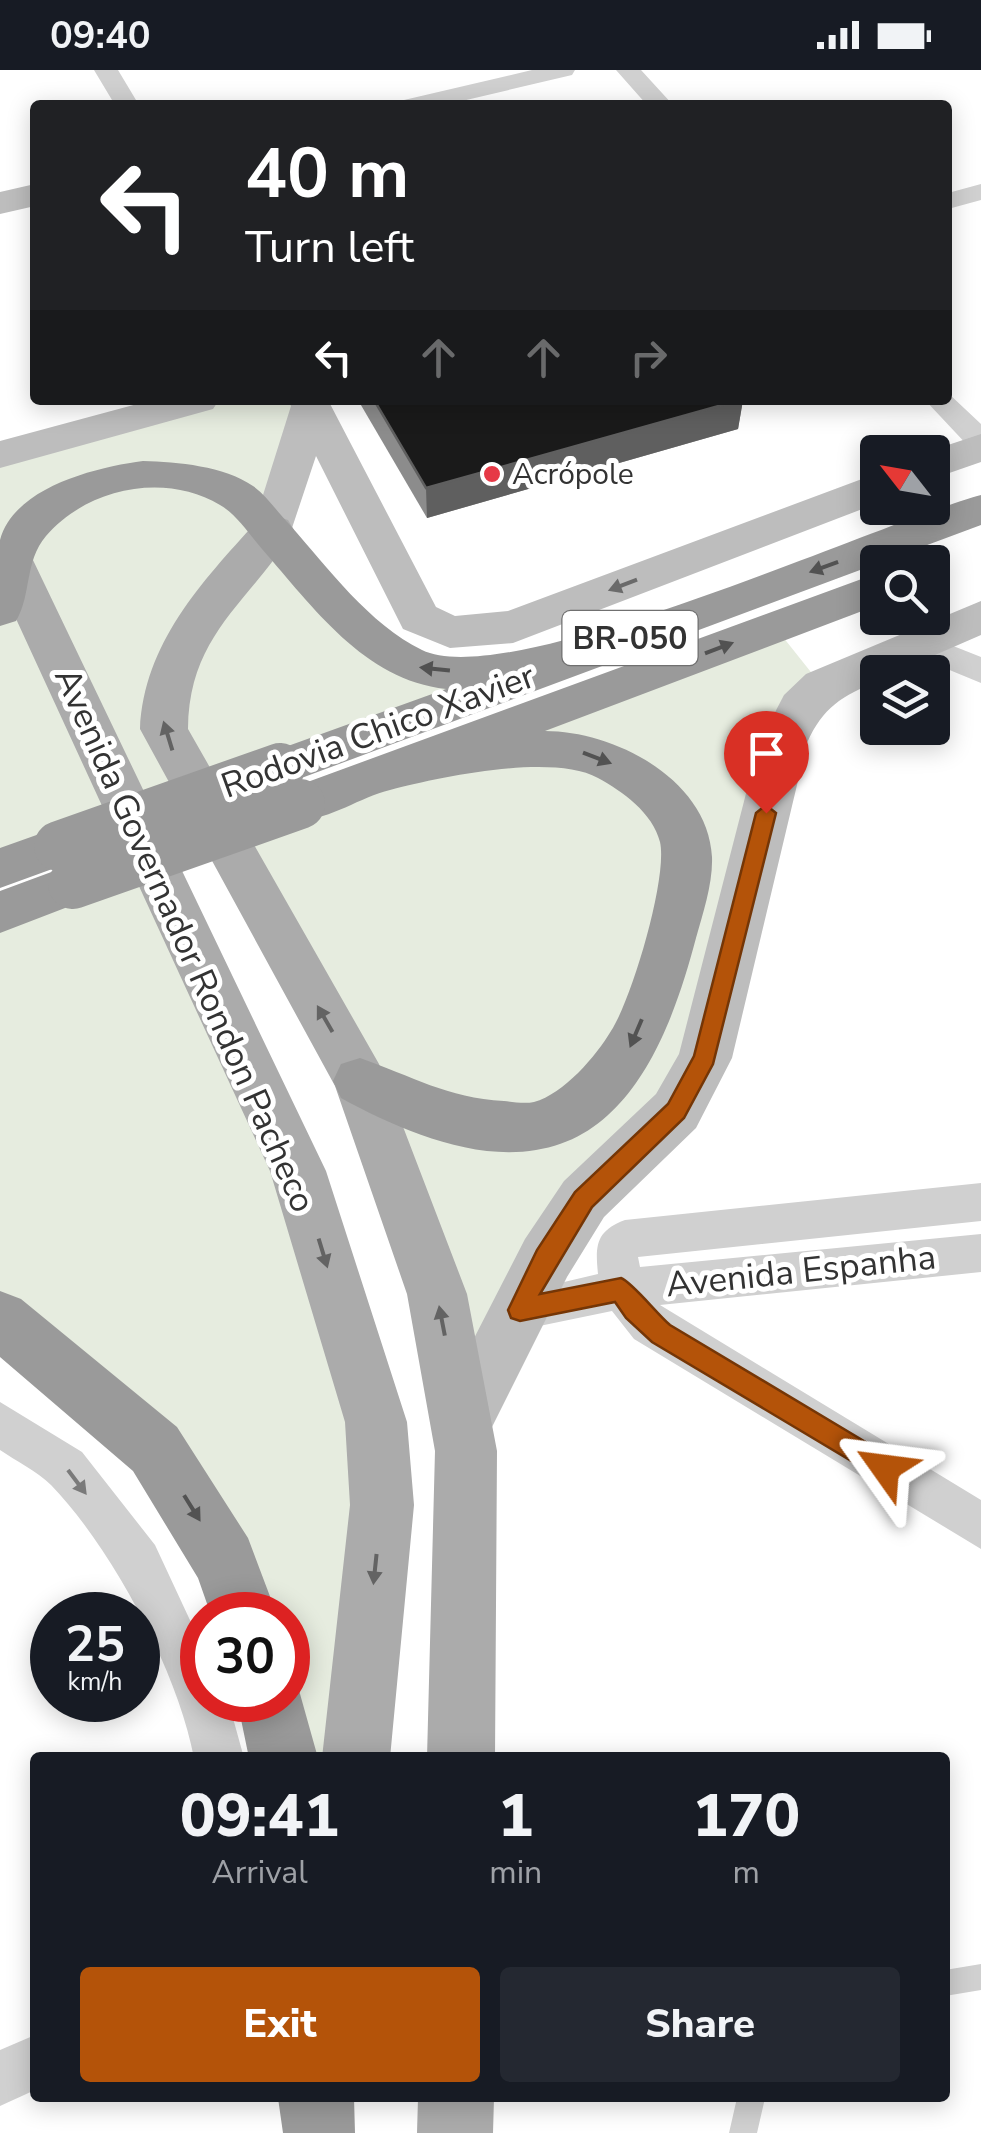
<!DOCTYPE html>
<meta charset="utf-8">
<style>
:root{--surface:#171b24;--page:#242831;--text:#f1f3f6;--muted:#9ea1a6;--accent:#b45309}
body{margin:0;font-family:"Nunito Sans",sans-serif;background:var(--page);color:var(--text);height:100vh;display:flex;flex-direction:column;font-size:38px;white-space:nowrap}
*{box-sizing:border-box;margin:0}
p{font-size:32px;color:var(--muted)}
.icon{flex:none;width:55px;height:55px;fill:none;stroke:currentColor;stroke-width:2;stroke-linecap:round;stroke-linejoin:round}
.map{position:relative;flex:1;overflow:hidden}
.sheet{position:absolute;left:30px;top:1682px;width:920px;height:350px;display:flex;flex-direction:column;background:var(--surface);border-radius:10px;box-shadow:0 5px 25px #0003}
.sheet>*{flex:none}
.banner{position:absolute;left:30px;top:30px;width:922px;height:305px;border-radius:10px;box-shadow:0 5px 25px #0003;background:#202124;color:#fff;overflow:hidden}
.needle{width:65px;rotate:301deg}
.tools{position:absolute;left:860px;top:365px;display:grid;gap:20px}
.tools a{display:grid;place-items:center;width:90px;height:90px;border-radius:10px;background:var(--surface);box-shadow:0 5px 25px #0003;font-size:50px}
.speed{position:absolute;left:30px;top:1522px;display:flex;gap:20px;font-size:50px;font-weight:700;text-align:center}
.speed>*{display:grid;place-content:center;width:130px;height:130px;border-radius:50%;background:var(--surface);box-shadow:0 5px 25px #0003;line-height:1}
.speed small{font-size:25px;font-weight:400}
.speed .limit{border:15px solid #d22;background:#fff;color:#111}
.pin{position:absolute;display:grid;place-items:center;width:85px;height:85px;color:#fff;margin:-102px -42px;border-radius:50% 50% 50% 0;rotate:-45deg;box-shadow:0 0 10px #0007}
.pin .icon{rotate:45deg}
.me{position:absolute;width:110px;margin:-55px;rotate:301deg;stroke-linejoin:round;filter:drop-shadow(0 0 8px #0008)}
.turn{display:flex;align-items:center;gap:35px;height:210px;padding:0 50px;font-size:45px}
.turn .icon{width:130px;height:130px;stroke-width:2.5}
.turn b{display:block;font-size:70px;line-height:85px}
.lanes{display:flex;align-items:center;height:95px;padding:0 50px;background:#0003;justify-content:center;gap:50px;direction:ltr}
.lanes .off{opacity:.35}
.eta{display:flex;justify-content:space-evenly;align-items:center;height:170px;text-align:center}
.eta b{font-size:60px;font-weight:800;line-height:70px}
.button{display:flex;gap:20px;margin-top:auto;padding:20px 50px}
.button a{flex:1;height:115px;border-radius:10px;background:var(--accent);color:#fff;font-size:40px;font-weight:800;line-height:115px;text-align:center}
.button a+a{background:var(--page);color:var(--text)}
.status{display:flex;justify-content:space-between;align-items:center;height:70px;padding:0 50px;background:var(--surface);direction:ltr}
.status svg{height:28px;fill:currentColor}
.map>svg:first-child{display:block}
.green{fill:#e6ecdf}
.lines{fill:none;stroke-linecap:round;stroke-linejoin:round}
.lane{fill:#d0d0d0;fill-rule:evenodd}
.street{fill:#d0d0d0;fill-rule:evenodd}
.secondary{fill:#bdbdbd;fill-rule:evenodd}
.primary{fill:#ababab;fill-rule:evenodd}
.highway{fill:#9a9a9a;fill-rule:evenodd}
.highway-bridge{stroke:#9a9a9a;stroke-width:50}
.wall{fill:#8c8c8c}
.shaded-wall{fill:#5f5f5f}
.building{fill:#1a1a1a;stroke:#5f5f5f;stroke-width:2.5}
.oneway{fill:#525252}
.oneway2{fill:#6a6a6a}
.oneway3{fill:#636363}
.oneway4{fill:#7a7a7a}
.route{fill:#b45309;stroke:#753606;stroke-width:2.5}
.poi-dot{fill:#e63946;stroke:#fff;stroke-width:4}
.labels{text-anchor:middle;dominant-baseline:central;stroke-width:10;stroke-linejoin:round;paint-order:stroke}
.far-poi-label{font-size:30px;fill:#333;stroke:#fff;text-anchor:start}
.shield{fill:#fff;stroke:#707070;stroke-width:2.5}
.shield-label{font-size:32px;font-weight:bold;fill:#333}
.street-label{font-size:35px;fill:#333;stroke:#fff}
</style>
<div class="status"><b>09:40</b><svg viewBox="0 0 49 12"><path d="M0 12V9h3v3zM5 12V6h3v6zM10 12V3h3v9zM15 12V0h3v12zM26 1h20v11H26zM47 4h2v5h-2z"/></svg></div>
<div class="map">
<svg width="981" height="2063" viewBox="0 0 981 2063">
<rect width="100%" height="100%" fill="#fff"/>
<!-- green -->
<path class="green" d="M 199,330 L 308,330 L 273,460 L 374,574 L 500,597 L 128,752 L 0,798 L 0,385 Z
M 775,557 L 822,616 L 705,988 L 462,1352 L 437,1224 L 219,762 Z
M 154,786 L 376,1352 L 356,1687 L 284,1687 L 288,1545 L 244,1545 L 225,1491 L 0,1249 L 0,843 Z"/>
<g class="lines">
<!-- lane -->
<path class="lane" d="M 981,1894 L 981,1920 L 945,1926 L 945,1900 Z
M 737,2028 L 765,2028 L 757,2063 L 729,2063 Z"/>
<!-- street -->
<path class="street" d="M 94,0 L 118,0 L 139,35 L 115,35 Z
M 532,0 L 575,0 L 572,5 L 445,35 L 401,35 L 404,30 Z
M 616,0 L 641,0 L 673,35 L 647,35 Z
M 981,114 L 981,130 L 948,139 L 948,123 Z
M 948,323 L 981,354 L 981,381 L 970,378 L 925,330 L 948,330 Z
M 918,562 L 981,587 L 981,613 L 906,582 L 902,574 L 906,566 Z
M 981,1113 L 981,1151 L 638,1187 L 640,1197 L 981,1164 L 981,1202 L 660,1235 L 981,1430 L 981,1479 L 634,1269 L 612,1241 L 520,1260 L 505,1254 L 498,1240 L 505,1226 L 598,1204 C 595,1175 596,1161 625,1150 Z
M 0,1332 L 82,1382 L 155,1475 L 202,1576 L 202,1630 L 228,1630 L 244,1688 L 194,1688 C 178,1602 112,1478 51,1415 C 37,1401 16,1391 0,1380 Z
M 35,1965 L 35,2020 L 0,2036 L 0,1980 Z"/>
<!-- secondary -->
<path class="secondary" d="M 35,114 L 35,136 L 0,144 L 0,122 Z
M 152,330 L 219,330 L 213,339 L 0,398 L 0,371 Z
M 288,330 L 328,330 L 436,537 L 455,546 L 508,541 L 878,403 L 878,433 L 513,573 L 450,578 L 403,559 L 316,386 L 288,470 L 273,475 L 258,470 L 252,460 L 291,336 Z
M 981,364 L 981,392 L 932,409 L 932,382 L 927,382 Z
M 981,531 L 981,565 L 896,602 L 878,602 L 878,611 C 842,626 823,637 807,673 L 732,988 L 696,1058 L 604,1147 L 567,1207 L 484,1373 L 462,1382 L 440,1373 L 431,1352 L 525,1169 L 564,1111 L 656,1024 L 679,984 L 759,673 L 784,625 L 806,604 Z"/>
<!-- primary -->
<path class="primary" d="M 273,445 L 288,450 L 294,460 C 250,533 189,563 188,659 L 379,994 L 467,1224 L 497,1381 L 495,1688 L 427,1688 L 435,1381 L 407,1224 L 335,1016 L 140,659 C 144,572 203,511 258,450 Z
M 10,473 L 25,477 L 32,488 L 326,1101 L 407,1352 L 414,1435 L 390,1688 L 322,1688 L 350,1435 L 345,1352 L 270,1101 L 0,514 L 0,476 Z
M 418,2028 L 494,2028 L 493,2063 L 417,2063 Z"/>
<!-- highway -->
<path class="highway" d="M 143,391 C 178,392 224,396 253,416 C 267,426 278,443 290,455 C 328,498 369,554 422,580 C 509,623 875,454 981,425 L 981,455 L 280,716 L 263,711 L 256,698 L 263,685 L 446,619 C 364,610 313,537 262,479 C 250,465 236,444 220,435 C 165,402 87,418 46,466 C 24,492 32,524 16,551 L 0,556 C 0,532 0,491 0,470 C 14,417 97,397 143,391 Z
M 878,503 L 878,535 L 545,661 C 614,661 708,709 712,787 C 713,813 703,843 696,868 C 674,951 635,1065 536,1080 C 470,1091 396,1058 341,1028 L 333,1011 L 341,994 L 360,988 C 412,1006 447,1028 504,1031 C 513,1032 525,1034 534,1032 C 564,1024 596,986 611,961 C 632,929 668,807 660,772 C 653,743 622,721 598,708 C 552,683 440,707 390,720 C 355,728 319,759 283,747 L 276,734 L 283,721 Z
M 59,757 L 77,762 L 84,776 L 77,790 L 0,818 L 0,778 Z
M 73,794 L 91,800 L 98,814 L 91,828 L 0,863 L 0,821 Z
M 0,1221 L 21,1229 L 177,1357 L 248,1468 L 277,1545 L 211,1545 L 198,1508 L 133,1401 L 0,1287 Z
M 288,1603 L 295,1606 L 318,1688 L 249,1688 L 237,1630 L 288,1630 Z
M 278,2028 L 354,2028 L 355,2063 L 283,2063 Z"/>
<!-- highway-bridge -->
<path class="highway-bridge" d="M 59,776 L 280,698
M 73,814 L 300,734"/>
</g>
<!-- wall -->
<path class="wall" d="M 358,330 L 743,330 L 738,359 L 427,448 Z"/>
<!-- shaded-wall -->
<path class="shaded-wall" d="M 743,330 L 738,359 L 427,448 L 426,418 Z"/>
<!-- building -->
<path class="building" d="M 374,330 L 740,330 L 426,418 Z"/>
<!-- one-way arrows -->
<defs><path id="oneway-solid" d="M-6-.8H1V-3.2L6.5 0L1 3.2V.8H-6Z" transform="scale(2.5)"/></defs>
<g class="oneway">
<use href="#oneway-solid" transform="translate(824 497) rotate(160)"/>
<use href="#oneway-solid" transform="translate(719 578) rotate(-21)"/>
<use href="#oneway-solid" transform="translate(435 599) rotate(-174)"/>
<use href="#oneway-solid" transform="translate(597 688) rotate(21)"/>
<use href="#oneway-solid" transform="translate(636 963) rotate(113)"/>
<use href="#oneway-solid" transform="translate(192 1438) rotate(58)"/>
</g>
<use class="oneway2" href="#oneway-solid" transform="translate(623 515) rotate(159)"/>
<g class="oneway3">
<use href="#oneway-solid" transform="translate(168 666) rotate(-107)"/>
<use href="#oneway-solid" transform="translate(325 949) rotate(-120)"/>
<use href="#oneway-solid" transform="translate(323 1183) rotate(73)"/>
<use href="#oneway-solid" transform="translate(442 1251) rotate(-101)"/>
<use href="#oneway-solid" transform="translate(375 1499) rotate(96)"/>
</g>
<use class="oneway4" href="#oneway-solid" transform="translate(77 1412) rotate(53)"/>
<!-- route -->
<path class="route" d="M 766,735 L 776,743 L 713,994 L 684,1048 L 592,1137 L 540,1224 L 621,1208 C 632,1212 657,1244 670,1255 L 894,1389 L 898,1398 L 894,1407 L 885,1411 L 652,1272 L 626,1248 L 615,1232 L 520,1251 L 511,1248 L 508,1240 L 537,1180 L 575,1122 L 668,1034 L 694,986 L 756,743 Z"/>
<!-- markers -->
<circle class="poi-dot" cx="492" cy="404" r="10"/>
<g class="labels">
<!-- far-poi labels -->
<g class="far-poi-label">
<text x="512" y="404">Acrópole</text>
</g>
<!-- shield labels -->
<rect class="shield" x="562.5" y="541" width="135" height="54" rx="8"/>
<g class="shield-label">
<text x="630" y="568">BR-050</text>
</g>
<!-- street labels -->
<g class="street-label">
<text transform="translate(378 661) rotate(-20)">Rodovia Chico Xavier</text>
<text transform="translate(185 870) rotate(66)">Avenida Governador Rondon Pacheco</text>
<text transform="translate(801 1201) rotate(-6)">Avenida Espanha</text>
</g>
</g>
</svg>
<div class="tools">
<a><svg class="needle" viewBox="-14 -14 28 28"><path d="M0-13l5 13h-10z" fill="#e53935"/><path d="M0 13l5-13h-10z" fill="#9ea1a6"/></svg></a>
<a><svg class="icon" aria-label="search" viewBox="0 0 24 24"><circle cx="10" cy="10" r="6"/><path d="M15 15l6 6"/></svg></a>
<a><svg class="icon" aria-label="layers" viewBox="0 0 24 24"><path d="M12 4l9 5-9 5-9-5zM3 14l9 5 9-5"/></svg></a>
</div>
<div class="speed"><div>25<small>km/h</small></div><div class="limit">30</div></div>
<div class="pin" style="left:766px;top:743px;background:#d93025"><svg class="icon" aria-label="arrive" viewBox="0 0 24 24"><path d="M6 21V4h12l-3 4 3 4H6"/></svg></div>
<svg class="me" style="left:885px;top:1398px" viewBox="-20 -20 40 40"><path d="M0-17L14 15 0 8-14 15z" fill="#b45309" stroke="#fff" stroke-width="4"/></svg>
<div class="banner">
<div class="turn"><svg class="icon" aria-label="left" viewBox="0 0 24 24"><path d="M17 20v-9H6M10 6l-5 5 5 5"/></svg><div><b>40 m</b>Turn left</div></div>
<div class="lanes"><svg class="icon" aria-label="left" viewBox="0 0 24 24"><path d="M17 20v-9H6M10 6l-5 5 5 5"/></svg><svg class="icon off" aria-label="ahead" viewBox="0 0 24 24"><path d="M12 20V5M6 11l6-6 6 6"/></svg><svg class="icon off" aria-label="ahead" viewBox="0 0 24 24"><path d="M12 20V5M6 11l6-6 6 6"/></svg><svg class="icon off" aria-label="right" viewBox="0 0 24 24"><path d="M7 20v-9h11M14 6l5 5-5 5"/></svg></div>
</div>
<section class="sheet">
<div class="eta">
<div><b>09:41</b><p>Arrival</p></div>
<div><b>1</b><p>min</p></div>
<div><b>170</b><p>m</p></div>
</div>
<div class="button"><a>Exit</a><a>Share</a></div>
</section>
</div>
